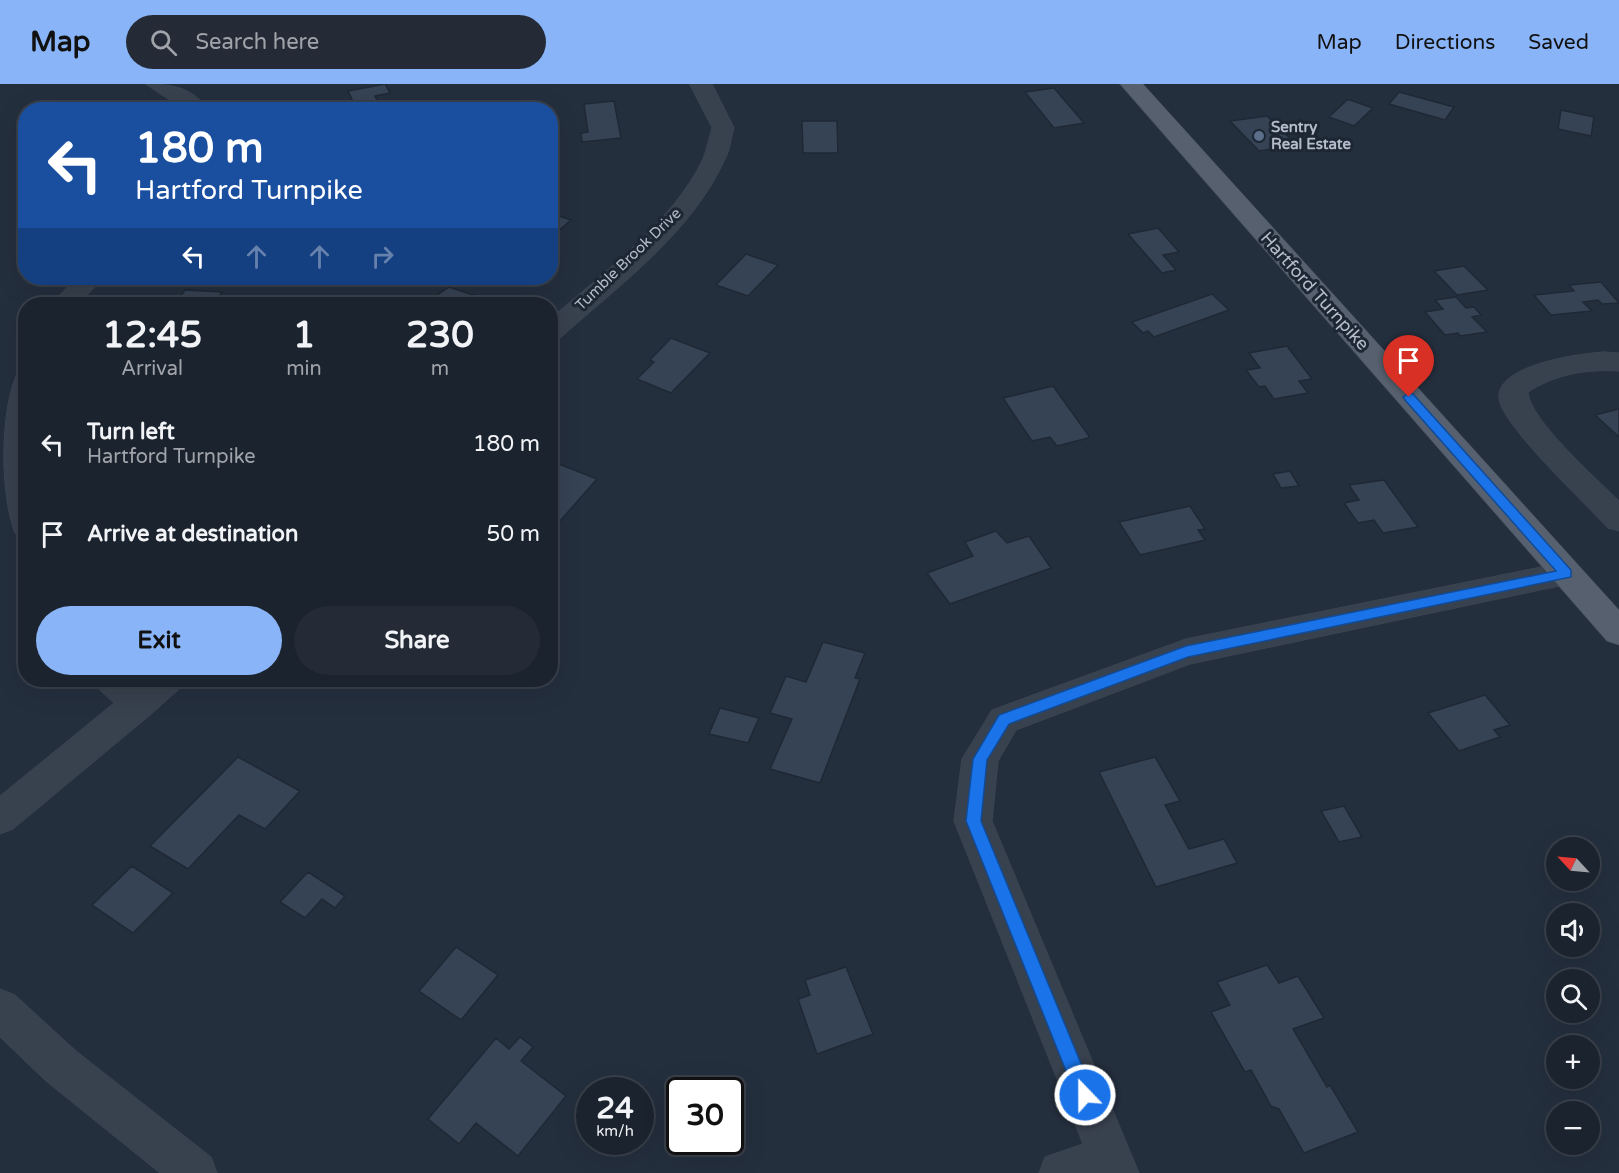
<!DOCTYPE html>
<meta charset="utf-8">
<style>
:root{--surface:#1b232e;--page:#242b36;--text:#f1f3f6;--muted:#a0a4aa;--line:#39404a;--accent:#8ab4f8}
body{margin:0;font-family:"Varela Round",sans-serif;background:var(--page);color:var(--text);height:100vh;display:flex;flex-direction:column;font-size:22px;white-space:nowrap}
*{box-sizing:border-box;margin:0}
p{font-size:20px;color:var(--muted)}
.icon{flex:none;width:33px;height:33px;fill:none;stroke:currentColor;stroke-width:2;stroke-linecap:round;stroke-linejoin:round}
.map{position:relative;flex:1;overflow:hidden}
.panel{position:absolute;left:18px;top:213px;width:540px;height:390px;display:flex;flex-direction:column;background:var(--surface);border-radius:24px;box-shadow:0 6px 24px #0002,0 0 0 2px var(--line)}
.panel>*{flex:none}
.top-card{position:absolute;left:18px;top:18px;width:540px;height:183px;border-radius:24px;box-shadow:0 6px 24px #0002,0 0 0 2px var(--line);background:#1a4fa0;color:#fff;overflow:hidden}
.needle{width:39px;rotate:296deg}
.tools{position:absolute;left:1546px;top:753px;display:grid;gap:12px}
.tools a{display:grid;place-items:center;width:54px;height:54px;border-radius:50%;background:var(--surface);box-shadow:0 6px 24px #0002,0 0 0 2px var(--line);font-size:30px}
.speed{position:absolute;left:576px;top:993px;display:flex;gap:12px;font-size:30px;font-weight:700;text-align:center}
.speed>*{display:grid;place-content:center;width:78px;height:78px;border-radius:50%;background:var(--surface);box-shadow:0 6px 24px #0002,0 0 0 2px var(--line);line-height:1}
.speed small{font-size:15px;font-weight:400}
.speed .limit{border:3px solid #111;border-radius:9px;background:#fff;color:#111}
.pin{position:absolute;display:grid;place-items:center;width:51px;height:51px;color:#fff;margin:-62px -26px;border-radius:50% 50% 50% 0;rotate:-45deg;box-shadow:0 0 6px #0007}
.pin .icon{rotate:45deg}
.me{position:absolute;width:66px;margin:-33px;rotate:338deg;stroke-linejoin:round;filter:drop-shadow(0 0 4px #0008)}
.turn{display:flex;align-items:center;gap:21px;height:126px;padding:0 18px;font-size:27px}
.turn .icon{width:78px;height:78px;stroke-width:2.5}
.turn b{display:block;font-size:42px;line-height:51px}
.lanes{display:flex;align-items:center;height:57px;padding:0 18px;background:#0003;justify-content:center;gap:30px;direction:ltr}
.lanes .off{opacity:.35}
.eta{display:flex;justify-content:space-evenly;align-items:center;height:102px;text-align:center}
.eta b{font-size:36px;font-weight:800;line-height:42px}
.primary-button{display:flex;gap:12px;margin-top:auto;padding:12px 18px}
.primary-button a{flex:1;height:69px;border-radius:36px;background:var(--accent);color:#111;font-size:24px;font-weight:800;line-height:69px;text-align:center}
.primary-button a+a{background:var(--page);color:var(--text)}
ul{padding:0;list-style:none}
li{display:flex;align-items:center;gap:18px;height:90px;padding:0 18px}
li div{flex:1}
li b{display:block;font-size:22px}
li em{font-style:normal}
header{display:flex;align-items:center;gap:36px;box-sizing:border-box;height:84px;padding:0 30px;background:var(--accent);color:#111}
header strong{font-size:28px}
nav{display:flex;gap:33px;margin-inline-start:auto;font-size:21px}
.search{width:420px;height:54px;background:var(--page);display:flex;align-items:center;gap:15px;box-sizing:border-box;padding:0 21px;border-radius:33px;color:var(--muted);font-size:22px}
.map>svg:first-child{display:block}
.building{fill:#364354;stroke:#1f2835;stroke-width:1.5}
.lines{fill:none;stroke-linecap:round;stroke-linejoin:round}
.minor-casing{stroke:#414a57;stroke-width:1}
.major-casing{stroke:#414a57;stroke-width:1}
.minor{fill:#38414e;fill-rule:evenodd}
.major{fill:#56606e;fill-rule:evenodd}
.route{fill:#1a73e8;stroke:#114b97;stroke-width:1.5}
.service-dot{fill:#5c6f8a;stroke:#1d2633;stroke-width:2}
.labels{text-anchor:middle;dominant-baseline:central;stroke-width:6;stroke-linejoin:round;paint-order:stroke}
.far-poi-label{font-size:15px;font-weight:bold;fill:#b4bcc9;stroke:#1d2633;text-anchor:start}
.far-street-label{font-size:15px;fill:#b4bcc9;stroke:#1d2633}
.street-label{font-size:18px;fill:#b4bcc9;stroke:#1d2633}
</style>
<header>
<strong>Map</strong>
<div class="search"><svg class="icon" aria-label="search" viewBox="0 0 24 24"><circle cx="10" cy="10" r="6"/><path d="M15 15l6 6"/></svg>Search here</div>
<nav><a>Map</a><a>Directions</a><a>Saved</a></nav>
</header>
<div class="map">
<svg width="1619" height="1089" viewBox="0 0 1619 1089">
<rect width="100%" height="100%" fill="#242f3e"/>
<!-- building -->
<path class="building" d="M 385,0 L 390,9 L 375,12 L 382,26 L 348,26 L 355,22 L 348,7 Z
M 1054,4 L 1084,39 L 1054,44 L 1025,8 Z
M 1399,8 L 1454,23 L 1445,36 L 1389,20 Z
M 1347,16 L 1350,16 L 1373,24 L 1354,42 L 1329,33 Z
M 614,17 L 621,54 L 582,58 L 581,49 L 588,48 L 584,20 Z
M 1561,26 L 1594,33 L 1591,52 L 1558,45 Z
M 1267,32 L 1297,61 L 1259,67 L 1230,37 Z
M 802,37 L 837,37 L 838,69 L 803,69 Z
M 550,129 L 571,136 L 550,154 Z
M 1158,144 L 1179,168 L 1163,171 L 1176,186 L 1162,189 L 1128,150 Z
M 746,170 L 778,181 L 748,212 L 716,201 Z
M 1464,182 L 1488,206 L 1457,211 L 1434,187 Z
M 1601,198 L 1619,219 L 1602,220 L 1598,216 L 1583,218 L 1592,227 L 1551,231 L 1534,211 L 1574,207 L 1569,201 Z
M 449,203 L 476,212 L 466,220 L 423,220 Z
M 185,206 L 222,208 L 214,220 L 175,220 Z
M 1212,210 L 1229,226 L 1154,253 L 1148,247 L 1143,249 L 1132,238 Z
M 1456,213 L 1466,224 L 1474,223 L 1481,231 L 1472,233 L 1487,248 L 1460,252 L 1458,249 L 1445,251 L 1425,228 L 1443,225 L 1435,216 Z
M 671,254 L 710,269 L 671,309 L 637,295 L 654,278 L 650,276 Z
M 1287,262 L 1312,295 L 1299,297 L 1308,309 L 1274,315 L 1265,302 L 1259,303 L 1246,286 L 1260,284 L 1249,269 Z
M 1053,302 L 1089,352 L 1088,354 L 1057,362 L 1050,353 L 1032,357 L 1003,314 Z
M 1619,325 L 1619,353 L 1595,331 Z
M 559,380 L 597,395 L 553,445 L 550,390 Z
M 1290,387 L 1299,402 L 1281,404 L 1273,390 Z
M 1384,396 L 1418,443 L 1383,449 L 1374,436 L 1358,439 L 1344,419 L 1359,416 L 1349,401 Z
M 1190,422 L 1205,445 L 1198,446 L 1205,456 L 1140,471 L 1119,438 Z
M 996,447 L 1007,459 L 1029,452 L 1051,484 L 950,520 L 927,489 L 973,472 L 965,458 Z
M 823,558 L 865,569 L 855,594 L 860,595 L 820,699 L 770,685 L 792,635 L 770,629 L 786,592 L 806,598 Z
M 1485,611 L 1510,641 L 1494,646 L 1500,653 L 1459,667 L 1428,629 Z
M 720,624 L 759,634 L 748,659 L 709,650 Z
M 238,673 L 300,707 L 265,745 L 239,731 L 188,785 L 150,762 Z
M 1155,673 L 1180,717 L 1165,721 L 1189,765 L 1224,755 L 1237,779 L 1156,803 L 1099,688 Z
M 1344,722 L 1362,753 L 1339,758 L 1321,727 Z
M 132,782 L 173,809 L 133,849 L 92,821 Z
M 308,788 L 345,812 L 335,824 L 322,815 L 305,834 L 280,818 Z
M 456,863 L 498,891 L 461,936 L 419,907 Z
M 1267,881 L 1279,899 L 1298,892 L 1324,934 L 1293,945 L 1327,1003 L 1330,1001 L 1358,1048 L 1304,1069 L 1279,1025 L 1271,1022 L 1251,986 L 1245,988 L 1211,928 L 1230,921 L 1217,898 Z
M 846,883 L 873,950 L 817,970 L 798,915 L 810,911 L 805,896 Z
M 520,953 L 533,963 L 521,977 L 566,1012 L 518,1072 L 476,1039 L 459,1060 L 428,1035 L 496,954 L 509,965 Z"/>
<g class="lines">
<defs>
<path id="minor" d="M 146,0 C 171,0 193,3 208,26 L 185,26 Z
M 690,0 L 712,0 L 734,44 C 731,54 730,66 725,75 C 692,149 618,202 559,255 L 550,257 L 550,235 C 602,190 673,138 703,75 C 707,65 709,54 712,44 Z
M 76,194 L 103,194 L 79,220 L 52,220 Z
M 1605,268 L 1619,269 L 1619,287 C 1586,285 1556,290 1528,308 C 1528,334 1598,396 1619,417 L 1619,447 L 1608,444 C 1583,417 1511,350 1500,319 C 1488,281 1582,269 1605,268 Z
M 26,289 L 26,452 L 15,449 C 0,410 0,330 16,292 Z
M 1567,478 L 1578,482 L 1583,490 L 1578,498 L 1190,580 L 1016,646 L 998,677 L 992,737 L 1139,1089 L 1039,1089 L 1045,1073 L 1083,1060 L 954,737 L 962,675 L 992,626 L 1186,555 Z
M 95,596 L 134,596 L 138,599 L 143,596 L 183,596 L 178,606 L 150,631 L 13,745 L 0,750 L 0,712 L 114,619 L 100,606 Z
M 0,905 L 15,911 L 76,967 L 211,1073 L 217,1089 L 160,1089 L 46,997 L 0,953 Z"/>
<path id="major" d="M 1120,0 L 1143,0 L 1619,526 L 1619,561 L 1607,557 Z"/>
</defs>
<!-- minor casing -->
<use href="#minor" class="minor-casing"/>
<!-- major casing -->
<use href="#major" class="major-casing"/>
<!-- minor -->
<use href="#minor" class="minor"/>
<!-- major -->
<use href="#major" class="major"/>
</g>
<!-- route -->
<path class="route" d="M 1409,309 L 1413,310 L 1571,486 L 1571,493 L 1188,573 L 1009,640 L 987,676 L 981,737 L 1094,1011 L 1091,1017 L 1085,1019 L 1078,1017 L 966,737 L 973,675 L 999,631 L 1186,562 L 1556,487 L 1405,316 L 1403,313 Z"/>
<!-- markers -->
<circle class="service-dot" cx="1259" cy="52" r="6"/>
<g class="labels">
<!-- far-poi labels -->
<g class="far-poi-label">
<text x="1271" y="43">Sentry<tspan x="1271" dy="17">Real Estate</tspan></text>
</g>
<!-- far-street labels -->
<g class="far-street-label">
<text transform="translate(628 175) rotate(-44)">Tumble Brook Drive</text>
</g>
<!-- street labels -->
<g class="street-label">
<text transform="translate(1315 207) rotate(48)">Hartford Turnpike</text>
</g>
</g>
</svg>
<div class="tools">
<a><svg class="needle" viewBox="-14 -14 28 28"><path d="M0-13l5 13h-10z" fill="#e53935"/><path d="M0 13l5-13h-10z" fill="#a0a4aa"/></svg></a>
<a><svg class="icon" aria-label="sound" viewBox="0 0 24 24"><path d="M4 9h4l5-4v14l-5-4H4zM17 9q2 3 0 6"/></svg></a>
<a><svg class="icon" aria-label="search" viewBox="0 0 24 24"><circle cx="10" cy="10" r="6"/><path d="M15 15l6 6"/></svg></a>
<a>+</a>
<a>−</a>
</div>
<div class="speed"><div>24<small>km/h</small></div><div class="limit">30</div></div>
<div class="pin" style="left:1409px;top:313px;background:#d93025"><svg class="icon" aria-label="arrive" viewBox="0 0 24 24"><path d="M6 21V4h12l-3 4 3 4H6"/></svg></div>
<svg class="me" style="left:1085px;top:1011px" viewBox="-20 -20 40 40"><circle r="17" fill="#1a73e8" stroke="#fff" stroke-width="3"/><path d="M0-11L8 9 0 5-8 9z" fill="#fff"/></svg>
<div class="top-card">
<div class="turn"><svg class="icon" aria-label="left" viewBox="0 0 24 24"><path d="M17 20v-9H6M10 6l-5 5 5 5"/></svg><div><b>180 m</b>Hartford Turnpike</div></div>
<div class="lanes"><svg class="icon" aria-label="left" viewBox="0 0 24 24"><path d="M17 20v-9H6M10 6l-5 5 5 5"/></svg><svg class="icon off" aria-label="ahead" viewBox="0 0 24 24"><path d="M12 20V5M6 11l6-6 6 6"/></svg><svg class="icon off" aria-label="ahead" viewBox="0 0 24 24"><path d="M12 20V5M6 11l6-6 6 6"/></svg><svg class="icon off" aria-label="right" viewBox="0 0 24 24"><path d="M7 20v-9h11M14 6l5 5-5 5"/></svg></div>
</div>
<section class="panel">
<div class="eta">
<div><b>12:45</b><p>Arrival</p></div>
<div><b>1</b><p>min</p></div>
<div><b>230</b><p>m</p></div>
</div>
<ul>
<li><svg class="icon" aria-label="left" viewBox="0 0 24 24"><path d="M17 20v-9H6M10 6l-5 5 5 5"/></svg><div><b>Turn left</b><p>Hartford Turnpike</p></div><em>180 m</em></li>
<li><svg class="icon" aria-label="arrive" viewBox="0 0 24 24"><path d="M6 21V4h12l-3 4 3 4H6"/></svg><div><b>Arrive at destination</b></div><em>50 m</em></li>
</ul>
<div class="primary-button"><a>Exit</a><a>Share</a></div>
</section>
</div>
